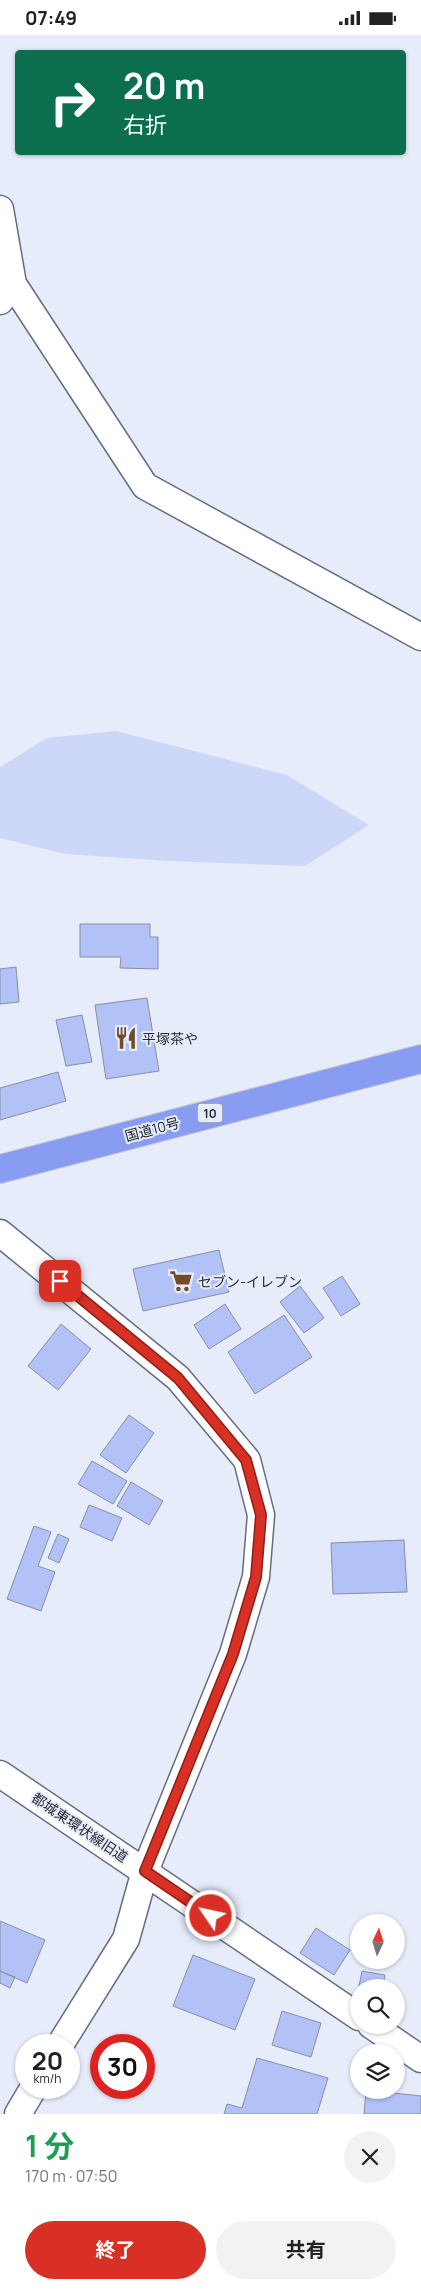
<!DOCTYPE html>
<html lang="ja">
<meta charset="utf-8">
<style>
:root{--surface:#fff;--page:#f2f2f2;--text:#222;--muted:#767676;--accent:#d93025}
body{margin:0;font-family:Manrope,"Noto Sans JP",sans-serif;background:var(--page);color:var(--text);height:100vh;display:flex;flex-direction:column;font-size:19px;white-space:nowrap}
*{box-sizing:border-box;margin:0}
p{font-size:16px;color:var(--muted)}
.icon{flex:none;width:28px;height:28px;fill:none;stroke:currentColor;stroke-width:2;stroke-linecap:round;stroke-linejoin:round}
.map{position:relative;height:2079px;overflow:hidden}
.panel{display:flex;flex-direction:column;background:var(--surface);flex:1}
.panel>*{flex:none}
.banner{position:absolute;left:15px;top:15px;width:391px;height:105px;border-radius:5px;box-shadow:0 1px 4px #0004;background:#0b6e4f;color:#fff;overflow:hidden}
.needle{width:32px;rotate:4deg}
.fabs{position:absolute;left:350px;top:1879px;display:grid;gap:10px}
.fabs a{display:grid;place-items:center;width:55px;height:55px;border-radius:50%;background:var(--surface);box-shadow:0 1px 4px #0004;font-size:25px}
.speed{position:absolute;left:15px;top:1999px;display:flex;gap:10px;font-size:25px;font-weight:700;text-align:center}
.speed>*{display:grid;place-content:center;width:65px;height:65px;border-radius:50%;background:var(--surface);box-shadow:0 1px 4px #0004;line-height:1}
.speed small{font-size:12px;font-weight:400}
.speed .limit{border:8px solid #d22;background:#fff;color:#111}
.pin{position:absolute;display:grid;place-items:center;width:42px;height:42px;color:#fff;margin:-21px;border-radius:10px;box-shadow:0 2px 8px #0006}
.me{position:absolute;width:55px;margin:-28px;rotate:304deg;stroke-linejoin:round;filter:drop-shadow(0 0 4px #0008)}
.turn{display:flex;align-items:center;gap:18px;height:105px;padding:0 25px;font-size:22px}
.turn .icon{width:65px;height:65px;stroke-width:2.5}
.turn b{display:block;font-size:35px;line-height:42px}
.round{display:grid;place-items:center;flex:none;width:52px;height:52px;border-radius:26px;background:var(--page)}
.head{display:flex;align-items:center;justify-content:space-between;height:85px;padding:0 25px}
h1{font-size:30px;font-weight:700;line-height:38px;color:#1e9e55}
.cta{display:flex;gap:10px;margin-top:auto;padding:10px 25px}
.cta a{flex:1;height:58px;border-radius:30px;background:var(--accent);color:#fff;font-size:20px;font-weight:700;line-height:58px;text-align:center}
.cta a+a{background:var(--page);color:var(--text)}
.status{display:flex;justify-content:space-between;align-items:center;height:35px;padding:0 25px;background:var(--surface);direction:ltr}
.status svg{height:14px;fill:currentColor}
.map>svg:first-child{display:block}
.green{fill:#cdd8f9}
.building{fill:#b2c2f6;stroke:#888fa4}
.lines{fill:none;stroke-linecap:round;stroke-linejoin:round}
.minor-casing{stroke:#666d81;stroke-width:29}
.trunk-casing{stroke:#cbcbce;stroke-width:30}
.minor{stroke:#fff;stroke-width:26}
.trunk{stroke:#889cf2;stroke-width:28}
.route-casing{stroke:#8d1f18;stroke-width:12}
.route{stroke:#d93025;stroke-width:9}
.labels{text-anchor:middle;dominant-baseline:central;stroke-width:4;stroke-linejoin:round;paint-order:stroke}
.shield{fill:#e7ecfa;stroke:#5f636d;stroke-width:1}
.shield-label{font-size:12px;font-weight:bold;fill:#252831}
.poi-label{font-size:14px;fill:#252831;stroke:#e7ecfa;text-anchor:start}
.street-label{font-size:14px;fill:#252831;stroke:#e7ecfa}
</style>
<div class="status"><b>07:49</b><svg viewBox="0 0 49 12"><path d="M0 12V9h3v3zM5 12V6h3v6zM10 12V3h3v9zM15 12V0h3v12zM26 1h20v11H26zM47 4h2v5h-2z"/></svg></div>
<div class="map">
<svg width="421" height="2079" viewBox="0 0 421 2079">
<rect width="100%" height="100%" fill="#e7ecfa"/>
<!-- green -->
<path class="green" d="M 116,696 L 287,740 L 369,790 L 305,831 L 168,826 L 65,819 L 0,803 L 0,732 L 47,703 Z"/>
<!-- building -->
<path class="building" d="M 80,889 L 150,889 L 150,902 L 158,902 L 158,934 L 120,933 L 121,922 L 80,922 Z
M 16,932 L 19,967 L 0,969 L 0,934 Z
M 147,963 L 159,1036 L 106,1044 L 95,970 Z
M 82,980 L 92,1027 L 66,1031 L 56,985 Z
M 58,1037 L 66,1066 L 0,1085 L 0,1053 Z
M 219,1215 L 229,1257 L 143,1276 L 133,1234 Z
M 342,1241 L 360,1269 L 341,1281 L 323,1253 Z
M 300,1251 L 324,1283 L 304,1298 L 280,1267 Z
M 225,1269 L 241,1294 L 209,1314 L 194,1290 Z
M 284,1280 L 312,1322 L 255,1359 L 228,1317 Z
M 61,1289 L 91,1314 L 58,1355 L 28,1331 Z
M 129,1380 L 154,1398 L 126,1438 L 100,1420 Z
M 92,1426 L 127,1446 L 113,1469 L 78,1449 Z
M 131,1447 L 163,1466 L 149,1490 L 117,1471 Z
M 89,1470 L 122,1483 L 112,1506 L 80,1492 Z
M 34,1491 L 51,1497 L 38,1531 L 55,1537 L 41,1576 L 7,1564 Z
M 58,1499 L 69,1504 L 59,1528 L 48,1523 Z
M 404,1505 L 407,1557 L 333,1559 L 331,1508 Z
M 0,1886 L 45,1905 L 27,1948 L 0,1936 Z
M 316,1893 L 350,1915 L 334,1940 L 300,1918 Z
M 193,1920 L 255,1944 L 235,1995 L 173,1971 Z
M 0,1936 L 15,1942 L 10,1953 L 0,1948 Z
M 362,1936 L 385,1940 L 383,1952 L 359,1952 L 359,1961 L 357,1961 Z
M 282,1976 L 321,1988 L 311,2022 L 272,2010 Z
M 257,2023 L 328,2043 L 317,2079 L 224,2079 L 227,2069 L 242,2073 Z
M 366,2055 L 421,2061 L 421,2079 L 364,2079 Z"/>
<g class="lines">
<defs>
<path id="minor" d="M 0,174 L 13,249 L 0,266
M 13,249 L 145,451 L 421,602
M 0,1198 L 178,1343 L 247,1425 L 261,1480 L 256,1542 L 233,1619 L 145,1836 L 126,1904 L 60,2010
M 0,1739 L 359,1982
M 371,1990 L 421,2024
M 18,2079 L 34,2052"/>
<path id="trunk" d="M 0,1134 L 421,1024"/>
</defs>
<!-- minor casing -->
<use href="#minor" class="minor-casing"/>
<!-- trunk casing -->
<use href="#trunk" class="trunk-casing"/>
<!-- minor -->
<use href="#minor" class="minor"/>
<!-- trunk -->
<use href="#trunk" class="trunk"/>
</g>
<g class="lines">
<defs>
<path id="route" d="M 60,1246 L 178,1343 L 246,1425 L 261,1480 L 256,1542 L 233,1619 L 145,1836 L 211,1881"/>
</defs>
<!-- route casing -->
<use href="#route" class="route-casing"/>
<!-- route -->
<use href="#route" class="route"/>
</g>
<!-- icons -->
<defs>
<symbol id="restaurant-bare" viewBox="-9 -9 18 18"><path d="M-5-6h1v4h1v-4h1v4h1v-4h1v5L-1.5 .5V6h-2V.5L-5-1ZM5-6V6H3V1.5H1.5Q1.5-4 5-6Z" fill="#724c29" stroke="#e7ecfa" stroke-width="2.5" paint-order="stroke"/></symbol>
<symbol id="supermarket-bare" viewBox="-9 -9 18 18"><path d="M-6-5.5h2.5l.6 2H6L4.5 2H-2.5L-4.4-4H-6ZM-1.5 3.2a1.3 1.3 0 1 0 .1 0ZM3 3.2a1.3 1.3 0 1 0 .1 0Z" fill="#724c29" stroke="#e7ecfa" stroke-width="2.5" paint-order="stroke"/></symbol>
</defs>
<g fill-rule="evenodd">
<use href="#restaurant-bare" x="110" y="987" width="32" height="32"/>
<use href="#supermarket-bare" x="165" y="1230" width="32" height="32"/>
</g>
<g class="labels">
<!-- shield labels -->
<rect class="shield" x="197.5" y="1068.5" width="25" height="19" rx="4"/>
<g class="shield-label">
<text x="210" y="1078">10</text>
</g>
<!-- poi labels -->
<g class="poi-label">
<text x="142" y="1003">平塚茶や</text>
<text x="198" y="1246">セブン-イレブン</text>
</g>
<!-- street labels -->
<g class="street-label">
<text transform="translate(152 1094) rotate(-15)">国道10号</text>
<text transform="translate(80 1792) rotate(34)">都城東環状線旧道</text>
</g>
</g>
</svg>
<div class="fabs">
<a><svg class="needle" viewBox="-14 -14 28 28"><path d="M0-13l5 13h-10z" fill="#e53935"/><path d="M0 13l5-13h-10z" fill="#767676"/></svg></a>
<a><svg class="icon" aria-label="search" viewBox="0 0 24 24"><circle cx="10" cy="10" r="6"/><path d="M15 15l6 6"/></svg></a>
<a><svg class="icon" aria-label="layers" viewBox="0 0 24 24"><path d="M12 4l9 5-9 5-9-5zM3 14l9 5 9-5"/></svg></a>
</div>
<div class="speed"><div>20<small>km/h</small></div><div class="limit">30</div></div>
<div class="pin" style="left:60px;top:1246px;background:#d93025"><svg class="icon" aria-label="arrive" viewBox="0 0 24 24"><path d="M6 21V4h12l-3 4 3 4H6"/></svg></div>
<svg class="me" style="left:211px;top:1881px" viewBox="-20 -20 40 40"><circle r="17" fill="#d93025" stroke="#fff" stroke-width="3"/><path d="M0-11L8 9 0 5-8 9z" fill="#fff"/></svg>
<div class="banner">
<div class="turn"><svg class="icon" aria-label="right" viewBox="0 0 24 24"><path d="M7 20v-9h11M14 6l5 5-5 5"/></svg><div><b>20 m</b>右折</div></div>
</div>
</div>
<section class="panel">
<div class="head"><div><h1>1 分</h1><p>170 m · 07:50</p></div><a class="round"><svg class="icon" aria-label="close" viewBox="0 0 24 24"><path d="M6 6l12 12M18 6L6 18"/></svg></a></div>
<div class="cta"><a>終了</a><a>共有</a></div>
</section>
